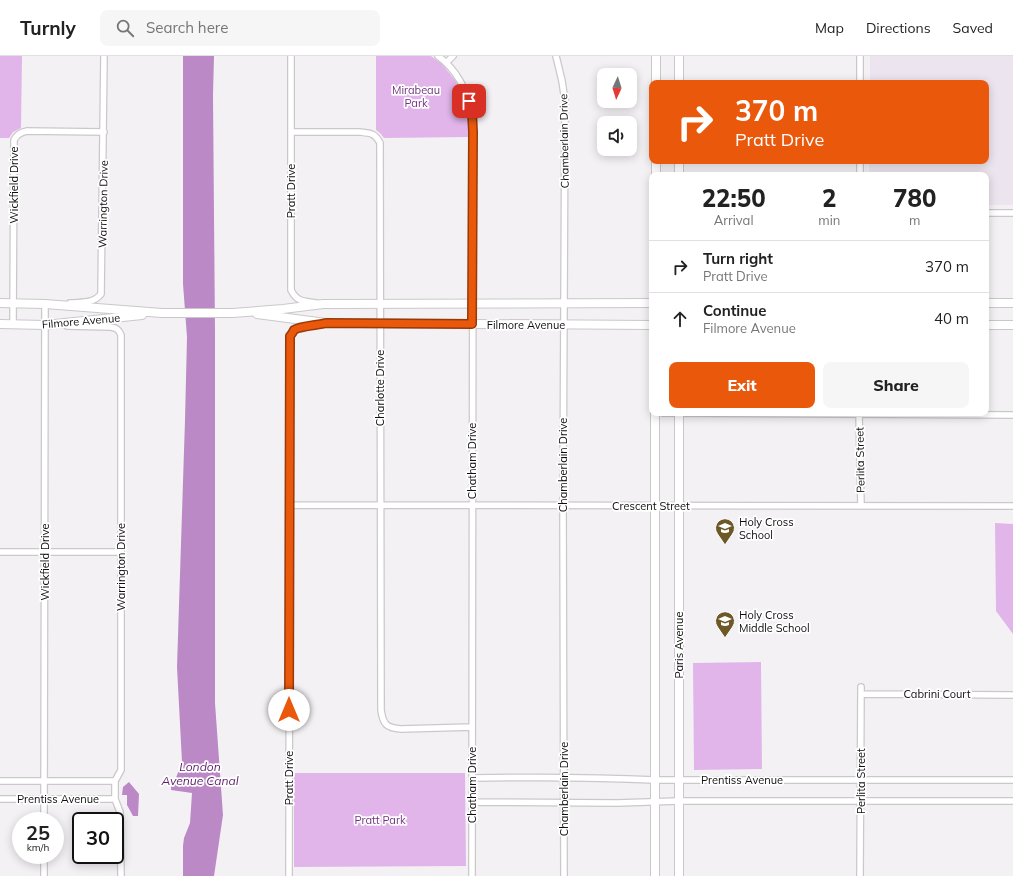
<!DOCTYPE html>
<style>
:root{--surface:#fff;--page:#f6f6f6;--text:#222;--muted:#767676;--line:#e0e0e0;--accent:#ea580c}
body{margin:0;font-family:Mulish,sans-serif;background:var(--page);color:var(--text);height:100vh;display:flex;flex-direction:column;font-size:15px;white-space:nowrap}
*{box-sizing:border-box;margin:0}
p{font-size:13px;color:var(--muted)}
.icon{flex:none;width:22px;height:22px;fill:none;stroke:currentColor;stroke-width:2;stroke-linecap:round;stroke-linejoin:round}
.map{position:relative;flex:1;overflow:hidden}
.details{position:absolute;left:649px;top:116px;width:340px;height:244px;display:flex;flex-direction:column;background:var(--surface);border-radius:8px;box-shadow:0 2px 10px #0003}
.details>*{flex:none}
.top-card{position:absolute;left:649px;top:24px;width:340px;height:84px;border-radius:8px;box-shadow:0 2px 10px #0003;background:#ea580c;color:#fff;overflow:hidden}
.needle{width:26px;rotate:184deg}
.controls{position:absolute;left:597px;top:12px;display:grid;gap:8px}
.controls a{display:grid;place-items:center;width:40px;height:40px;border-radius:8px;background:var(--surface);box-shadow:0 2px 10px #0003;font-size:20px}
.speed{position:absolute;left:12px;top:756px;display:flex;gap:8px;font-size:20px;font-weight:700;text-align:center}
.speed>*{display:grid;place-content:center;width:52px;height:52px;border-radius:50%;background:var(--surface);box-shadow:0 2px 10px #0003;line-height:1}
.speed small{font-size:10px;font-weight:400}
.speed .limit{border:2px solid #111;border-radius:6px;background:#fff;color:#111}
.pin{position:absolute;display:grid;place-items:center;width:34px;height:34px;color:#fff;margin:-17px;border-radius:8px;box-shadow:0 2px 6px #0006}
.me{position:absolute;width:44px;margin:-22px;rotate:0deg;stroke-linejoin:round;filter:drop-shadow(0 0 3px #0008)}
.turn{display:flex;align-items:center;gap:14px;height:84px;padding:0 20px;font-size:18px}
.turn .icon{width:52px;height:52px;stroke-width:2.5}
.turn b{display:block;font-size:28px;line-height:34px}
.eta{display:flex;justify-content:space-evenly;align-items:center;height:68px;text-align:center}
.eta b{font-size:24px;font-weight:800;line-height:28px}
.cta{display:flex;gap:8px;margin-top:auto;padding:8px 20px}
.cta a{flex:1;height:46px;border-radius:8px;background:var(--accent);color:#fff;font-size:16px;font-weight:800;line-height:46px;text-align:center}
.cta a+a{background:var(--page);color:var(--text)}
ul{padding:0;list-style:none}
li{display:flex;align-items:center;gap:12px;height:52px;padding:0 20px;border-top:1px solid var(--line)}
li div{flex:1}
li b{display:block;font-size:15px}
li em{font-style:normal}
header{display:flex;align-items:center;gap:24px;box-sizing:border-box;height:56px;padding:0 20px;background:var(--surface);border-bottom:1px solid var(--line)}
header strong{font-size:19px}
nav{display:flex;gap:22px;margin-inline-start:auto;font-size:14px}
.search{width:280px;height:36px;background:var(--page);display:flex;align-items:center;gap:10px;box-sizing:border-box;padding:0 14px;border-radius:8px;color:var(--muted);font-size:15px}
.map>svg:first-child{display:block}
.built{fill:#ece4ee}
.green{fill:#e1b5ea}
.water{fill:#bc89c7}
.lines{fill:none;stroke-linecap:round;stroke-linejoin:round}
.street-casing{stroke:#cbc8cc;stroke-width:8}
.secondary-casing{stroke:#cbc8cc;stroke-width:10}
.street{stroke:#fff;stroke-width:5.5}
.secondary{stroke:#fff;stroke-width:8}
.route-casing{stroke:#983908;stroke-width:10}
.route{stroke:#ea580c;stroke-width:7}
.labels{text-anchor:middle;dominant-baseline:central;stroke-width:3.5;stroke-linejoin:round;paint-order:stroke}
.park-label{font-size:11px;fill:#71337f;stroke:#fff}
.street-label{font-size:11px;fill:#0f0e0f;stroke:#fff}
.poi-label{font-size:11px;fill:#0f0e0f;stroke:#fff;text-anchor:start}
.water-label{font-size:12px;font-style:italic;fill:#5c1e69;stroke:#fff}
</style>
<header>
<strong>Turnly</strong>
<div class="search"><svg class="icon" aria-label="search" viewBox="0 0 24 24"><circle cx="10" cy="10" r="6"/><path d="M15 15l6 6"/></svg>Search here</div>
<nav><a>Map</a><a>Directions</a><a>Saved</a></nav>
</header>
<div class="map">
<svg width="1013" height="820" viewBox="0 0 1013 820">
<rect width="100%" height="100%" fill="#f4f1f5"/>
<!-- built -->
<path class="built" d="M 870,0 L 1013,0 L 1013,149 L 986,149 L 986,119 L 869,119 L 869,105 L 986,105 L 986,27 L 870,27 Z"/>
<!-- green -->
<path class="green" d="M 0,0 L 22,0 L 21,72 L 13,76 L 9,82 L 0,82 Z
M 376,0 L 431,0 L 442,8 L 455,24 L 464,42 L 468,62 L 468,81 L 384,82 L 380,77 L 376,74 Z
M 995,467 L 1013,468 L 1013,578 L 996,555 Z
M 761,606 L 762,713 L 694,714 L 693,607 Z
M 294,717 L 465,717 L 466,810 L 294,811 Z"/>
<!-- water -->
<path class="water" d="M 183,0 L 214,0 L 213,39 L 215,276 L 215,647 L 223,759 L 214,820 L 183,820 L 183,790 L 184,782 L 190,767 L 192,737 L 171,734 L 171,727 L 174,727 L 182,706 L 177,611 L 185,364 L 187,281 L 183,228 Z
M 129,726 L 139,738 L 138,760 L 133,760 L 127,749 L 127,739 L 122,739 L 123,731 Z"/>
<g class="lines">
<defs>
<path id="street" d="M 291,0 L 291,234 C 297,246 303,245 316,247
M 438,0 C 456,13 468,35 471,56 C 472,63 472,69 473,75 L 472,820
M 556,0 L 562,25 L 565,45 L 563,450 L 564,820
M 447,6 L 453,0
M 860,27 L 860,0
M 291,76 L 360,76 C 370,77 375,77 380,87 L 381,654 C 383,668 386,672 401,673 L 472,671
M 860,105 L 860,119
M 986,157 L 1013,157
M 70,247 C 82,246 93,248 101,238 L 104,0
M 13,268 L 14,84 C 17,78 21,76 27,75 L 104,76
M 67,270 L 111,271 C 117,272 119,274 121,279 L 121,714 L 115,725 L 115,743 L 120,756 L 121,820
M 663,357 L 1013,359
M 859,357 L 861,450
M 290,449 L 1013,450
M 0,496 L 121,496
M 862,638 L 1013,639
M 472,722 C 533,721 594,721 655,724 L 1013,724
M 0,725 L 115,725
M 0,743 L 115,743
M 472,746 L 617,747 L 679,745 L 1013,745
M 44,765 L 45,248 L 47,248
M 44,820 L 44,799
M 289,820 L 290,280 L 295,274 L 300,271 L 322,268
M 860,820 L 861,631"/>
<path id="secondary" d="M 656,27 L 656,0
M 679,27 L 679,0
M 656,119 L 656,105
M 679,119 L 679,105
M 0,247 L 45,248 L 162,257 L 233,257 L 283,253 L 323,248 L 652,247
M 986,247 L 1013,247
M 257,258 L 326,267 L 652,269
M 0,268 L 45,269 L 142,259
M 986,269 L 1013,269
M 679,357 L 679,820
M 655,820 L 655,357"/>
</defs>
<!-- street casing -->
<use href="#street" class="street-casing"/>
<!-- secondary casing -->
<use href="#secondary" class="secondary-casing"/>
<!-- street -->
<use href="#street" class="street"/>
<!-- secondary -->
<use href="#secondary" class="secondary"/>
</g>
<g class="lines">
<defs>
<path id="route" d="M 289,654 L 290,280 C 292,278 293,276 294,274 C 299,270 319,269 326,267 L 472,268 L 473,76 L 472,56 L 469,45"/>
</defs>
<!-- route casing -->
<use href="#route" class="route-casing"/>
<!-- route -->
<use href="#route" class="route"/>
</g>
<!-- icons -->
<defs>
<symbol id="school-pin" viewBox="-11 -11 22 30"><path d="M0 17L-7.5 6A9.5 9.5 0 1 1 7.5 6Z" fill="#6d5927" stroke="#fff"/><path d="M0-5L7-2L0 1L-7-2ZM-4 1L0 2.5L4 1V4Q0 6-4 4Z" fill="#fff"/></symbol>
</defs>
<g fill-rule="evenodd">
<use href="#school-pin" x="714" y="461" width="22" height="30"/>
<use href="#school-pin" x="714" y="554" width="22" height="30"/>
</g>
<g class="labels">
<!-- park labels -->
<g class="park-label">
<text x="416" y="34">Mirabeau<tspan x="416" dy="13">Park</tspan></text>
<text x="380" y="764">Pratt Park</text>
</g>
<!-- street labels -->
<g class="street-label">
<text transform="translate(564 85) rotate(-91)">Chamberlain Drive</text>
<text transform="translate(14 129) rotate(-90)">Wickfield Drive</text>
<text transform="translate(291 135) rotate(-90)">Pratt Drive</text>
<text transform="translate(103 148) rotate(-89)">Warrington Drive</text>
<text transform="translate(81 265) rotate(-5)">Filmore Avenue</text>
<text x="526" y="269">Filmore Avenue</text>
<text transform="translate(380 332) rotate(-90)">Charlotte Drive</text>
<text transform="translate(860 404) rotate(-91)">Perlita Street</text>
<text transform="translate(472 405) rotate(-90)">Chatham Drive</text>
<text transform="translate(563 409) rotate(-90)">Chamberlain Drive</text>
<text x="651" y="450">Crescent Street</text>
<text transform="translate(45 506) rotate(-90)">Wickfield Drive</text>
<text transform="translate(121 511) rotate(-90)">Warrington Drive</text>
<text transform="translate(679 589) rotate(-90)">Paris Avenue</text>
<text x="937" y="638">Cabrini Court</text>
<text transform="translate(289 722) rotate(-90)">Pratt Drive</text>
<text x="742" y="724">Prentiss Avenue</text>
<text transform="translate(861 725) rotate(-90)">Perlita Street</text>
<text transform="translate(472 729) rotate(-90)">Chatham Drive</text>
<text transform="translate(564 733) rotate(-90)">Chamberlain Drive</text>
<text x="58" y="743">Prentiss Avenue</text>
</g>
<!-- poi labels -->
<g class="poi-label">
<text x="739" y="466">Holy Cross<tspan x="739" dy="13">School</tspan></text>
<text x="739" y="559">Holy Cross<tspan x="739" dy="13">Middle School</tspan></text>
</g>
<!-- water labels -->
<g class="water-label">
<text x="200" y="710">London<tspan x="200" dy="14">Avenue Canal</tspan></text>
</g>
</g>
</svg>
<div class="controls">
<a><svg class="needle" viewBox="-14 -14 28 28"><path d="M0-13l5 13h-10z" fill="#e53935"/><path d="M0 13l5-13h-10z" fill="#767676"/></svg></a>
<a><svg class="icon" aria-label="sound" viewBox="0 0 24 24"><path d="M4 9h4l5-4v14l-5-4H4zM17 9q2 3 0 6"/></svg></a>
</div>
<div class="speed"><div>25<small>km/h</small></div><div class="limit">30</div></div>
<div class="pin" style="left:469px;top:45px;background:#d93025"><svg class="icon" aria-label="arrive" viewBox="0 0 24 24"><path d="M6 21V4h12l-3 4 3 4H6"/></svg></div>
<svg class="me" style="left:289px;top:654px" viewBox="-20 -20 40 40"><circle r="19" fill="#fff"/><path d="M0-13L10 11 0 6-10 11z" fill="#ea580c"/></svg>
<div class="top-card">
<div class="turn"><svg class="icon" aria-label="right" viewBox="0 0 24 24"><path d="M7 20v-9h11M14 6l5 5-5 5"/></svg><div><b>370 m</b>Pratt Drive</div></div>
</div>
<section class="details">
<div class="eta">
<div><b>22:50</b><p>Arrival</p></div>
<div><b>2</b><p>min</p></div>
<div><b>780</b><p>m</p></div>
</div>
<ul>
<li><svg class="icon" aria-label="right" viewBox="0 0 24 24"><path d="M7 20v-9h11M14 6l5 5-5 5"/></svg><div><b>Turn right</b><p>Pratt Drive</p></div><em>370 m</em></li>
<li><svg class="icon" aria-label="ahead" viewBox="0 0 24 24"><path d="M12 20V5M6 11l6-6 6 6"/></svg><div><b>Continue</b><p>Filmore Avenue</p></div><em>40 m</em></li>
</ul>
<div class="cta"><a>Exit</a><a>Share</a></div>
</section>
</div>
